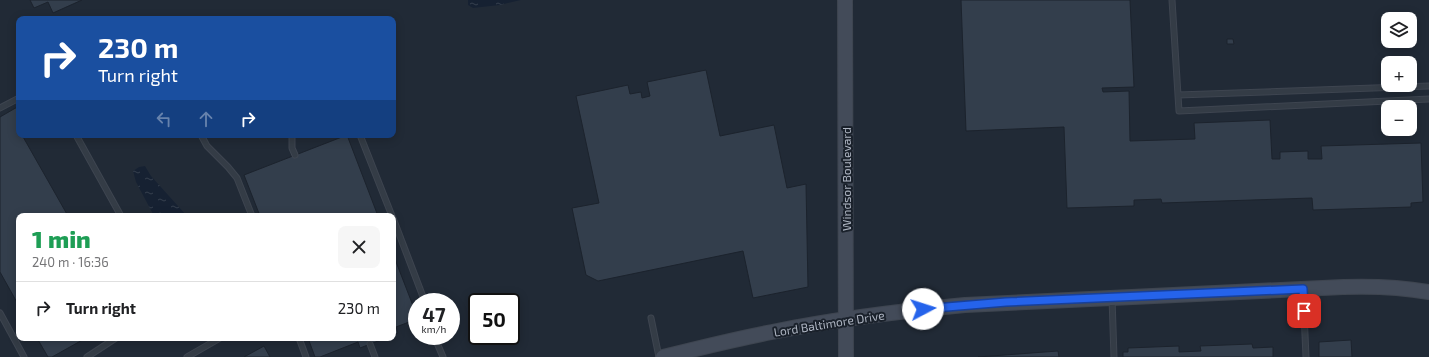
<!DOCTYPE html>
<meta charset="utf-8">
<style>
:root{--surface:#fff;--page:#f6f6f6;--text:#202124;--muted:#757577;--line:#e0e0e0}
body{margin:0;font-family:"Exo 2",sans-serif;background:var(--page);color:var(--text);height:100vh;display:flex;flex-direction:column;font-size:15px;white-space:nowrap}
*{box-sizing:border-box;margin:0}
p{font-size:13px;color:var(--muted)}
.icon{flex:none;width:22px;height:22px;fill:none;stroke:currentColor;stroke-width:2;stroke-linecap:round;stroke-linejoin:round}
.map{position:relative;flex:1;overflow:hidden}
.side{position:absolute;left:16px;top:213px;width:380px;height:128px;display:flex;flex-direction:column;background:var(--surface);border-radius:8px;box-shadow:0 2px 10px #0003}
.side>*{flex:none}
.banner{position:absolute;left:16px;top:16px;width:380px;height:122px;border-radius:8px;box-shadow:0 2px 10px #0003;background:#1a4fa0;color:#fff;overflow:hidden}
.tools{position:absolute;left:1381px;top:12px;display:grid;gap:8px}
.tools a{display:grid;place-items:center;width:36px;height:36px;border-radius:8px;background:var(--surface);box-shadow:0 2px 10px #0003;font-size:20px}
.speed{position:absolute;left:408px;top:293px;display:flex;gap:8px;font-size:20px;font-weight:700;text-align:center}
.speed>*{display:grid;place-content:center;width:52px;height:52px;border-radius:50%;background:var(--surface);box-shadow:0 2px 10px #0003;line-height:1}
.speed small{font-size:10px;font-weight:400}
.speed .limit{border:2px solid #111;border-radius:6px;background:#fff;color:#111}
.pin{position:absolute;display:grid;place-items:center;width:34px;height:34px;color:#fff;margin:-17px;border-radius:8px;box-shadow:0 2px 6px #0006}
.me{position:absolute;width:44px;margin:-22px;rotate:85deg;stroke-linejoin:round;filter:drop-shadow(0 0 3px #0008)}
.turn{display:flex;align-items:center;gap:14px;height:84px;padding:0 16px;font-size:18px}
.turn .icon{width:52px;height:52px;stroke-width:2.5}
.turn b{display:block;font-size:28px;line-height:34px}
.lanes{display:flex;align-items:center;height:38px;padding:0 16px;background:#0003;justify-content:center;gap:20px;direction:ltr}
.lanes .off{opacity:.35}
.round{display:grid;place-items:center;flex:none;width:42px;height:42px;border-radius:8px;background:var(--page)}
.head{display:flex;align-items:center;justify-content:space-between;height:68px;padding:0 16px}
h1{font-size:24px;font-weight:800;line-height:30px;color:#1e9e55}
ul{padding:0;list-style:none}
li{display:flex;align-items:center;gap:12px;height:52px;padding:0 16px;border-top:1px solid var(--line)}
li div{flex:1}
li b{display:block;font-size:15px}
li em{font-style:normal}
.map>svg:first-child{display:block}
.water{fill:url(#water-ripples)}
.building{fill:#333e4c;stroke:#1c232d}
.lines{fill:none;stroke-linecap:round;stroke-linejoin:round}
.lane-casing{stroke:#3e4550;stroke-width:7}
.secondary-casing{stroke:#3e4550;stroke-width:16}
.lane{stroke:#343c46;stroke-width:5}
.secondary{stroke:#434b59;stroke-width:14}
.route-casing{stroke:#184099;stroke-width:10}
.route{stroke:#2563eb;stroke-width:7}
.labels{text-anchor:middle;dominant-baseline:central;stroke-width:4;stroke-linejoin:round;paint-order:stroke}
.street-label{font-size:12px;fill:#afb6c3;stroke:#1a212b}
</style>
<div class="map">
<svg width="1429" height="357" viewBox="0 0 1429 357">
<defs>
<pattern id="water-ripples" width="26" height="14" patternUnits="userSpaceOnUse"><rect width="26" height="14" fill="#162132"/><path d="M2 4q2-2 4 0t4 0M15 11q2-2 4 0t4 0" fill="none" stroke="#353f4e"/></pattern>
</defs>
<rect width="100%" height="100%" fill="#212a36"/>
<!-- water -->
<path class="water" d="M 468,0 L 521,0 L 500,5 L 473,8 L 468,5 Z
M 145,166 L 151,176 L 187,216 L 154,216 L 136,182 L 133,171 L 139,167 Z"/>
<!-- building -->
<path class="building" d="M 30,0 L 82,0 L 53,13 L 48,2 L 34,8 Z
M 961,0 L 1130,0 L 1134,87 L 1102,88 L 1103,92 L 1129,91 L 1130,141 L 1195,139 L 1194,123 L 1270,120 L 1272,159 L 1280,159 L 1280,152 L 1308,151 L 1308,159 L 1322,159 L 1321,146 L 1421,143 L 1423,202 L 1411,203 L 1411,207 L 1313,210 L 1312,198 L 1162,203 L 1161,199 L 1134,200 L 1134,206 L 1067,208 L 1064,127 L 966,131 Z
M 1227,39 L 1233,39 L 1234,44 L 1227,44 Z
M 706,70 L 720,136 L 774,125 L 787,188 L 806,184 L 808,287 L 753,298 L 743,251 L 598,281 L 586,275 L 572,208 L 599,203 L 576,96 L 628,85 L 630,94 L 641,92 L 642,98 L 650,96 L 647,82 Z
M 19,106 L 19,135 L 22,135 L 68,216 L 19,216 L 19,306 L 0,272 L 0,117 Z
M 347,135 L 378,216 L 260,216 L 244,175 Z
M 393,254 L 417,316 L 417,319 L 396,327 L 398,333 L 393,335 Z
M 37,338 L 86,338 L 52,357 L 48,357 Z
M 308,338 L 386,338 L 360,348 L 358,342 L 320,357 L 315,357 Z
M 1351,340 L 1352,357 L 1319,357 L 1319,342 Z
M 1252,344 L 1253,348 L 1273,347 L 1273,357 L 1123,357 L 1123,352 L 1128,352 L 1128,348 L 1179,346 L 1179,352 L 1201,351 L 1200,346 Z
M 264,346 L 270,357 L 244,357 Z
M 1058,351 L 1059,357 L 978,357 Z"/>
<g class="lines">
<defs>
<path id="lane" d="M 1172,0 L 1179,111 L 1429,99
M 1178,95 L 1429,86
M 0,108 L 19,98
M 76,135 L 121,216
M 201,135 L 207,146 L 228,167 L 237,178 L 252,216
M 292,135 L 292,148 L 295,155
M 360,135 L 392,216
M 393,218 L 425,302
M 1303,290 L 1306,357
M 1112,298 L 1114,357
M 0,313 L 24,357
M 651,318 L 659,357
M 434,336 L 443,357
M 299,338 L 306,357
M 370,344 L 375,357
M 87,357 L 116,338
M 187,357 L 220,338"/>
<path id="secondary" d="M 845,0 L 846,357
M 663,357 C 699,348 735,339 772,332 C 836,319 901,311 965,305 L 1343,287 C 1372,286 1400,287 1429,292"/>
</defs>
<!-- lane casing -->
<use href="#lane" class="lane-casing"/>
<!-- secondary casing -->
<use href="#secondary" class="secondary-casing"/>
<!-- lane -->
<use href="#lane" class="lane"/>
<!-- secondary -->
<use href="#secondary" class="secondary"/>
</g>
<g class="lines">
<defs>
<path id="route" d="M 923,309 L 1006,302 L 1303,289 L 1304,311"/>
</defs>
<!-- route casing -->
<use href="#route" class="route-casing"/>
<!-- route -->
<use href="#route" class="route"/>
</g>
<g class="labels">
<!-- street labels -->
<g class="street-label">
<text transform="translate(846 179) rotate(-90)">Windsor Boulevard</text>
<text transform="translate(829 323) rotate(-9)">Lord Baltimore Drive</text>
</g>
</g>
</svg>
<div class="tools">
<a><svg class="icon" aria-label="layers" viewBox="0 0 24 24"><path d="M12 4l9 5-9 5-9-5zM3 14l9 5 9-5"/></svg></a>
<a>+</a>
<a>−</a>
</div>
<div class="speed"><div>47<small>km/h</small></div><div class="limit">50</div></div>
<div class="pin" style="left:1304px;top:311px;background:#d93025"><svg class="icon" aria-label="arrive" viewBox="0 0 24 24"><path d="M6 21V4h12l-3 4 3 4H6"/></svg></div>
<svg class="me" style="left:923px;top:309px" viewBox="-20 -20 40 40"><circle r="19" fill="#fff"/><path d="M0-13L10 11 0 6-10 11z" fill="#2563eb"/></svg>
<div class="banner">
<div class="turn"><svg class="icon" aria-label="right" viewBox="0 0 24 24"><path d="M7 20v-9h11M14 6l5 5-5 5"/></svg><div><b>230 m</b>Turn right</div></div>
<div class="lanes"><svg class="icon off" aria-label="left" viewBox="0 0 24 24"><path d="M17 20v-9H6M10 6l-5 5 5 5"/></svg><svg class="icon off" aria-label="ahead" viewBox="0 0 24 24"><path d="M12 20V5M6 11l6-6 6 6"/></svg><svg class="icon" aria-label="right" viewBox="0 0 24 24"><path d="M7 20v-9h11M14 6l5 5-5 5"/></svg></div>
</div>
<section class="side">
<div class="head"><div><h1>1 min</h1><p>240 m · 16:36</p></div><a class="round"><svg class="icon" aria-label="close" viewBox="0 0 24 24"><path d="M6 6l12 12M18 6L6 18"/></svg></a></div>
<ul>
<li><svg class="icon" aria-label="right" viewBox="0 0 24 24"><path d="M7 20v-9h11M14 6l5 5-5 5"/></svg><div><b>Turn right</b></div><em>230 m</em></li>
</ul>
</section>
</div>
